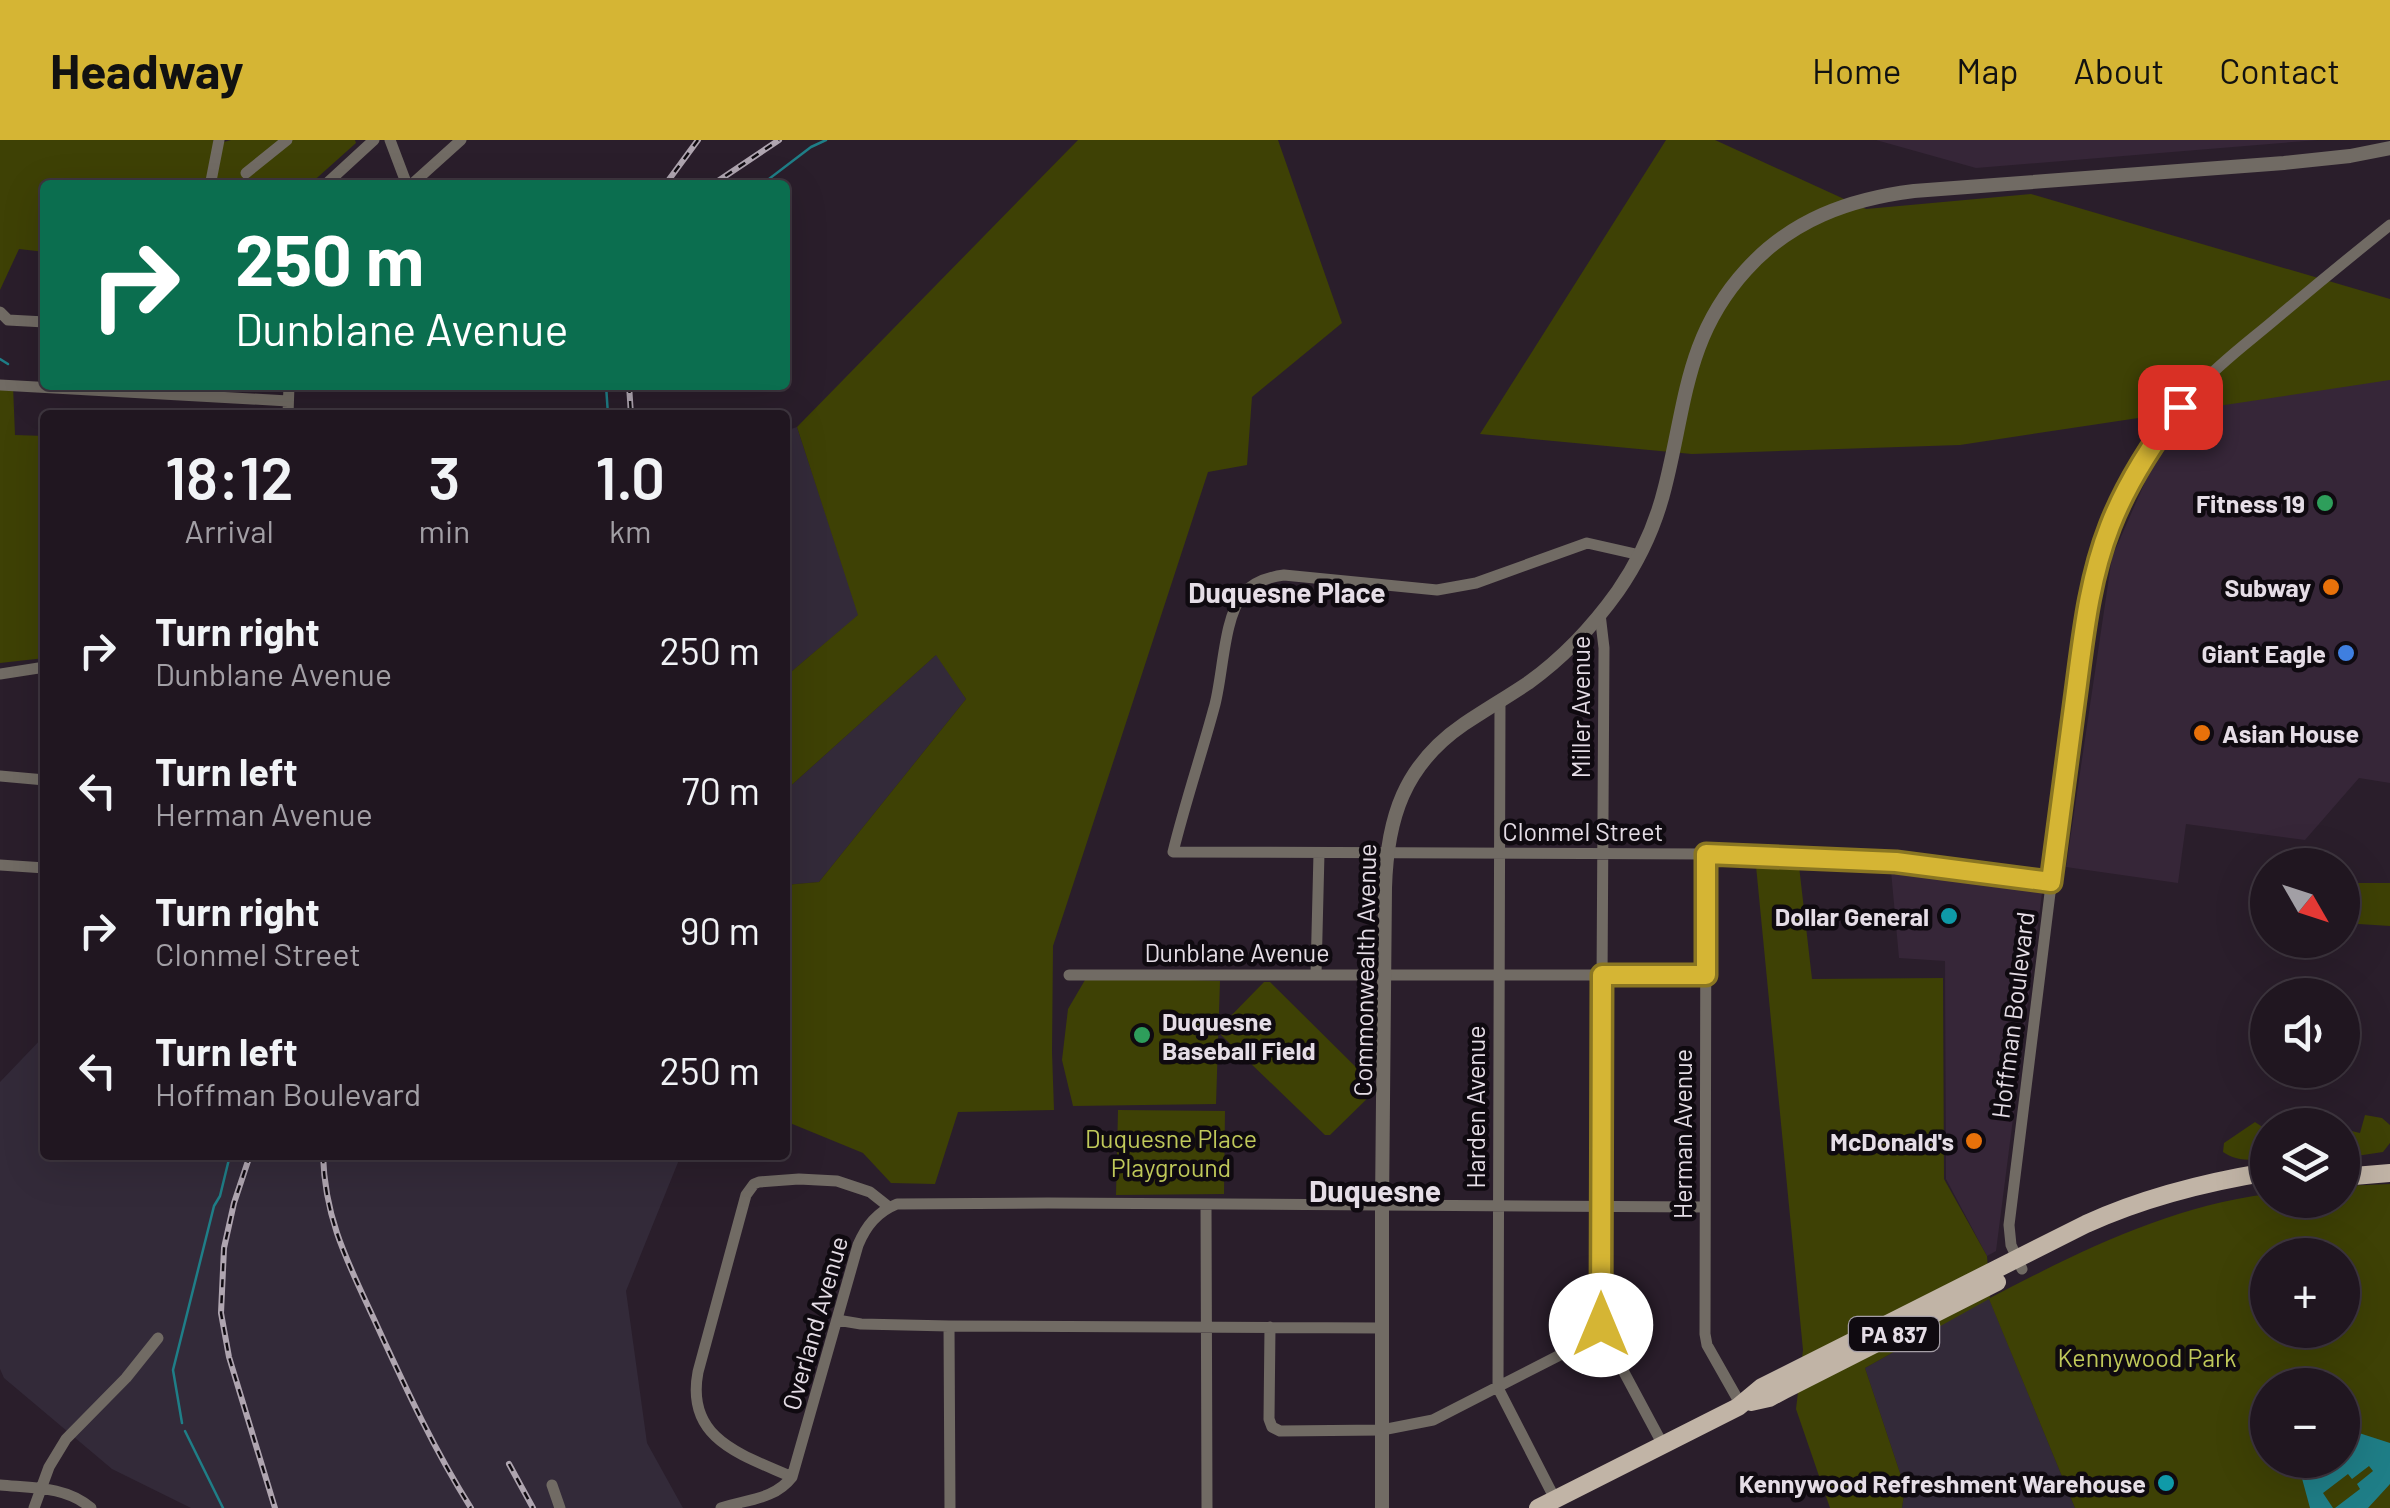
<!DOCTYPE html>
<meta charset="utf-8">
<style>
:root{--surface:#201620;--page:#2d232d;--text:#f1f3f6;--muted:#a29fa5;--line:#3d353e;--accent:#d5b534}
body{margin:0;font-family:Barlow,sans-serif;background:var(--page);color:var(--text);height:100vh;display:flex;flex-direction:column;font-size:38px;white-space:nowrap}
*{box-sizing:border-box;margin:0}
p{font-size:32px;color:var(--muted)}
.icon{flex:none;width:55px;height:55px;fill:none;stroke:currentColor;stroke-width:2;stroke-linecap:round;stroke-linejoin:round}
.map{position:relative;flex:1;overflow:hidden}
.panel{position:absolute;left:40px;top:270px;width:750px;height:750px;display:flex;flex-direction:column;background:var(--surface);border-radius:10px;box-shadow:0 10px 40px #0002,0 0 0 2px var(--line)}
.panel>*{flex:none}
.top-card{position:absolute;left:40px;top:40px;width:750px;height:210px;border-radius:10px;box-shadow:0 10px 40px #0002,0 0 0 2px var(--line);background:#0b6e4f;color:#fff;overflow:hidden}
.needle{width:65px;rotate:129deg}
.fabs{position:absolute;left:2250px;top:708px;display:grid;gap:20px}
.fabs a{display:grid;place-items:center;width:110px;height:110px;border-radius:50%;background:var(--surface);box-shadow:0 10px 40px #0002,0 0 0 2px var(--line);font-size:50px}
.pin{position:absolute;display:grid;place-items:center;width:85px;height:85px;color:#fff;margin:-42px;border-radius:20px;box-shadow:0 5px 15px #0006}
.me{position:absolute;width:110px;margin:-55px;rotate:0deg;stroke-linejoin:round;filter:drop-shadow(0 0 8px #0008)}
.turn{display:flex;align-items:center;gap:35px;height:210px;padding:0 30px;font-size:45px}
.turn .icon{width:130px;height:130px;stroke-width:2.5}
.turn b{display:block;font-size:70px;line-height:85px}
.eta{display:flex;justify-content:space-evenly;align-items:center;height:170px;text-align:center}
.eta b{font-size:60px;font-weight:600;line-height:70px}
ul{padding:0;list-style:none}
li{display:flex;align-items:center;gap:30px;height:140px;padding:0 30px}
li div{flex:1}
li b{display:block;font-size:38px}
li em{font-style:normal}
header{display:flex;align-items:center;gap:60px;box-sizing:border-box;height:140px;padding:0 50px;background:var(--accent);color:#111}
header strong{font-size:48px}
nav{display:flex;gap:55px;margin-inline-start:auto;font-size:35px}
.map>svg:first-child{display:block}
.built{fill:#362638}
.industrial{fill:#332a39}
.green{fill:#3e4105;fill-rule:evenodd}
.water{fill:#1f7e87}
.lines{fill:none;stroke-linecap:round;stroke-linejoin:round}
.stream{stroke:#1f7e87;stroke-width:2.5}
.minor{stroke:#716b64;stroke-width:11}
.tertiary{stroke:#716b64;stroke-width:14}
.primary{stroke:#c1b4a6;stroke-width:18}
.rail-casing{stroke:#afa5b0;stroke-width:6}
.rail{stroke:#0f0a10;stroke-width:2.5;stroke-dasharray:8;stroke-linecap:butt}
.route-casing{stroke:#8a7622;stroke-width:25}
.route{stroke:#d5b534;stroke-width:18}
.leisure-dot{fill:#2e9e5b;stroke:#0f0a10;stroke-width:4}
.food-dot{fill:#e8710a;stroke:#0f0a10;stroke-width:4}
.shop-dot{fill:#3f7fe0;stroke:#0f0a10;stroke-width:4}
.culture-dot{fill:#0f9aa8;stroke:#0f0a10;stroke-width:4}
.labels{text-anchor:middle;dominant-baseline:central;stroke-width:9;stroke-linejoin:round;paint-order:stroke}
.shield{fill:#0f0a10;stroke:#a59ea6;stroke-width:2.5}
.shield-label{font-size:22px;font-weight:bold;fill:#e5dde6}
.poi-label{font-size:25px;font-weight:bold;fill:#e5dde6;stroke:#0f0a10;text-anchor:end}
.street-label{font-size:25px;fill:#e5dde6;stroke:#0f0a10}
.park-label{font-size:25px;fill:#c0c95a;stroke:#0f0a10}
.neighbourhood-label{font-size:28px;font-weight:bold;fill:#e5dde6;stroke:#0f0a10}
.quarter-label{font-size:30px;font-weight:bold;fill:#e5dde6;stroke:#0f0a10}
</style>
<header>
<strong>Headway</strong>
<nav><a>Home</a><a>Map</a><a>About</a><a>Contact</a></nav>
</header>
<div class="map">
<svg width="2390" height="1368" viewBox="0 0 2390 1368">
<rect width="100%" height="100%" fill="#2a1e2b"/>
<!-- built -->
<path class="built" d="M 1876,0 L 2318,0 L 1976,28 Z
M 2390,234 L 2390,643 L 2359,638 L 2305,700 L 2186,684 L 2178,743 L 2066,727 L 2112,417 L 2149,333 L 2170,299 L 2215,247 Z
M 1891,731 L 2042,753 L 1996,1111 L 1987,1116 L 1946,1039 L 1945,821 L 1899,818 Z"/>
<!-- industrial -->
<path class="industrial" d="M 797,287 L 859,475 L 785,537 L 785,291 Z
M 937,514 L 966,559 L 819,742 L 785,745 L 785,651 Z
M 45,895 L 45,1015 L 681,1015 L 626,1151 L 647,1303 L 683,1368 L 191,1368 L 112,1329 L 4,1238 L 0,1229 L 0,942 Z
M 1989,1158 L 2075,1368 L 1902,1368 L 1905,1348 L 1865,1228 Z"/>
<!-- green -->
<path class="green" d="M 0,0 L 213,0 L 213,5 L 231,0 L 355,0 L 356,3 L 309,45 L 45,45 L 45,112 L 19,109 L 0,150 Z
M 1078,0 L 1278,0 L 1342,183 L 1252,257 L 1247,325 L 1208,332 L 1053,806 L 1052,912 L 1054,970 L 958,972 L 935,1044 L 891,1043 L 863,1013 L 785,981 L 785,745 L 819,742 L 966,559 L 936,515 L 785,651 L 785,537 L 858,475 L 797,287 Z
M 1666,0 L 1715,0 L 1866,69 L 2031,54 L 2390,159 L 2390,240 L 1960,305 L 1692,314 L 1480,294 Z
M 0,245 L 13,246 L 15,295 L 45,296 L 45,518 L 0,523 Z
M 1756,726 L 1799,726 L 1812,839 L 1943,838 L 1944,1039 L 1987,1116 L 1990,1158 C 2078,1112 2168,1067 2267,1054 L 2268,1060 L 2342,1060 L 2343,1046 L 2390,1044 L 2390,1368 L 2075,1368 L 1989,1159 L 1865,1228 L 1905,1348 L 1902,1368 L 1830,1368 L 1796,1269 L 1803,1210 ZM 2268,1115 L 2342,1115 L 2342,1190 L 2268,1190 ZM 2268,1245 L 2342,1245 L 2342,1320 L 2268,1320 Z
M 2357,741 L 2358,743 L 2390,743 L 2390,786 L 2343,783 L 2343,744 Z
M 1163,839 L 1220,841 L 1216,964 L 1073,966 L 1062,920 L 1068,869 L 1085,840 Z
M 1264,842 L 1270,842 L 1375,946 L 1375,951 L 1330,995 L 1325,995 L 1221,895 L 1222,885 Z
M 1118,970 L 1225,971 L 1224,1054 L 1116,1055 Z
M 2365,975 L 2382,978 L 2390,985 L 2390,1003 L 2383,1012 L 2343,1018 L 2346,1014 L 2343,989 L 2360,993 Z
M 2255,982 L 2267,990 L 2267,1018 C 2250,1020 2238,1022 2223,1012 L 2224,1003 Z"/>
<!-- water -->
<path class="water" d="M 2343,1291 L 2359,1293 L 2390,1303 L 2390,1344 L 2368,1368 L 2335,1368 L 2360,1349 L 2357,1344 L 2373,1331 L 2369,1326 L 2352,1339 L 2348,1334 L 2323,1353 L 2333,1368 L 2310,1368 L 2297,1320 L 2342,1320 Z"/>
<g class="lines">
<!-- stream -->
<path class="stream" d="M 761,45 L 811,7 L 826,0
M 0,219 L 8,224
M 606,245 L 608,275
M 182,1283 L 173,1230 L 214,1066 L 220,1056 L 230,1015
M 185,1291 L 223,1368"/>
<!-- minor -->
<path class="minor" d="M 390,0 L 407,45
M 246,33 L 287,0
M 209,45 L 211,41 L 219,0
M 325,45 L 374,0
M 411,45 L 461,0
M 0,172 L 8,180 L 45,182
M 0,245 L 288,261
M 288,275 L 289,245
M 1640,415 L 1587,403 L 1476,443 L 1437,450 L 1284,435 C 1269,437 1253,442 1243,454 C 1223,479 1223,538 1214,568 C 1201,616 1185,663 1173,712 L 1706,714 L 1896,722 L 2051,742
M 1600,474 L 1604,508 L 1600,1177 L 1603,1193 L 1663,1305
M 0,534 L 45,527
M 1500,561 L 1498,1248 L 1555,1359
M 0,636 L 45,640
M 1706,714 L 1705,1194 L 1707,1205 L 1741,1265
M 0,725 L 45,728
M 1316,834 L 1319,713
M 1069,835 L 1706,835
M 1206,1064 L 1207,1368
M 2022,1129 L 2011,1105 L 2009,1085 L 2082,494 C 2096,402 2133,316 2197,248 C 2220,223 2247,203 2272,182 C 2311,149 2350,117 2390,85
M 837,1180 L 861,1184 L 949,1186 L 1382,1188
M 949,1186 L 950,1368
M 1270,1187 L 1269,1279 L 1272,1287 L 1280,1291 L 1382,1290 L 1433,1280 L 1603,1193
M 792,1337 C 743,1315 685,1300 698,1232 L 746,1055 L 754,1044 L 759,1042 L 799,1039 L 837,1041 L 870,1052 L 889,1067
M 0,1345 C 31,1348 66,1346 91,1368
M 552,1345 L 560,1368
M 34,1368 L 49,1327 L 66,1299 L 126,1238 L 158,1198
M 721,1368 C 747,1359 774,1360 792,1337 L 858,1105 C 866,1086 877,1072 897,1064 L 1048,1063 L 1704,1067"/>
<!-- tertiary -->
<path class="tertiary" d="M 1382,1368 L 1382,1066 L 1385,748 C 1387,678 1404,625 1464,584 C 1485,570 1507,557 1528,543 C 1563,518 1593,486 1618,451 C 1640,419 1656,384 1665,347 C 1686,265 1685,197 1746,130 C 1791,80 1849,59 1914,51 L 2284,23 L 2350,16 L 2390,8"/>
<!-- primary -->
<path class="primary" d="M 2342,1037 L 2390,1033
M 1751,1262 L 1769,1258 L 1784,1250 L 1997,1142
M 1538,1368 L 1738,1267 L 1762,1247 L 1778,1239 L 2086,1084 C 2143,1058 2206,1042 2268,1032"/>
<defs>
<path id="rail" d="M 665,45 L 698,0
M 712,45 L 779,0
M 629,245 L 631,275
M 250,1015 L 234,1063 L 224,1108 L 221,1173 L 229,1217 L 275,1368
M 323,1015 C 325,1084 351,1128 379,1190 C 407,1251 435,1311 471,1368
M 509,1324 L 533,1368"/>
</defs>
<!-- rail casing -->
<use href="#rail" class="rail-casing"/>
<!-- rail -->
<use href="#rail" class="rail"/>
</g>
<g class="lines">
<defs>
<path id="route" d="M 1601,1185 L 1602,835 L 1706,835 L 1706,714 L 1896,722 L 2051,742 C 2060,676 2068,610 2077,544 C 2084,490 2090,437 2110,386 C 2127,342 2152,304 2180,267"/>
</defs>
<!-- route casing -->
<use href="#route" class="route-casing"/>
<!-- route -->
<use href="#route" class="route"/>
</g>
<!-- markers -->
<g class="leisure-dot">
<circle cx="2325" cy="363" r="10"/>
<circle cx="1142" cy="895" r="10"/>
</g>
<g class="food-dot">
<circle cx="2331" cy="447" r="10"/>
<circle cx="2202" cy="593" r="10"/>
<circle cx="1974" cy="1001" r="10"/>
</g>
<circle class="shop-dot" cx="2346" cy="513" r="10"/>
<g class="culture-dot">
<circle cx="1949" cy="776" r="10"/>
<circle cx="2166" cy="1343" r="10"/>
</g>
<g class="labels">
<!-- shield labels -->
<rect class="shield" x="1849" y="1177" width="90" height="34" rx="8"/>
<g class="shield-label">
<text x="1894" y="1194">PA 837</text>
</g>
<!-- poi labels -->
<g class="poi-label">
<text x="2305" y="363">Fitness 19</text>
<text x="2311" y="447">Subway</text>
<text x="2326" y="513">Giant Eagle</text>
<text x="2222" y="593" text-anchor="start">Asian House</text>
<text x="1929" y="776">Dollar General</text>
<text x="1162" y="881" text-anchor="start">Duquesne<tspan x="1162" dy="29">Baseball Field</tspan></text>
<text x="1954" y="1001">McDonald's</text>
<text x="2146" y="1343">Kennywood Refreshment Warehouse</text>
</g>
<!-- street labels -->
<g class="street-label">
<text transform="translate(1580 567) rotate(-90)">Miller Avenue</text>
<text x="1583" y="691">Clonmel Street</text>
<text x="1237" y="812">Dunblane Avenue</text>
<text transform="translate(1364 830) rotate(-89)">Commonwealth Avenue</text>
<text transform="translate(2012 875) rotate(-83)">Hoffman Boulevard</text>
<text transform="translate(1475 967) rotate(-90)">Harden Avenue</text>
<text transform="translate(1682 994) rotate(-90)">Herman Avenue</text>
<text transform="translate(814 1183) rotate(-74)">Overland Avenue</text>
</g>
<!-- park labels -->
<g class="park-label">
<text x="1171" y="998">Duquesne Place<tspan x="1171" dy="29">Playground</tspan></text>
<text x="2147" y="1217">Kennywood Park</text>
</g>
<!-- neighbourhood labels -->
<g class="neighbourhood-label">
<text x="1287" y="452">Duquesne Place</text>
</g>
<!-- quarter labels -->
<g class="quarter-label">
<text x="1375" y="1050">Duquesne</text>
</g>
</g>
</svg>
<div class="fabs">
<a><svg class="needle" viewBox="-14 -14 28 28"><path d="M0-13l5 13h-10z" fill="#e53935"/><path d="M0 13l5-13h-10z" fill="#a29fa5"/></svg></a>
<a><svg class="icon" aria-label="sound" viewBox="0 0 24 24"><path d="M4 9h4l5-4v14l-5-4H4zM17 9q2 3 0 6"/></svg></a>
<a><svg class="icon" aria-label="layers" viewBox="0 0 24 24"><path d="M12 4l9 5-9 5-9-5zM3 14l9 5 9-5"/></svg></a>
<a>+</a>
<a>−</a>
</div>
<div class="pin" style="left:2180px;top:267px;background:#d93025"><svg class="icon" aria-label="arrive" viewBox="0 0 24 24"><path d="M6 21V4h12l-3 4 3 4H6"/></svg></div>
<svg class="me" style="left:1601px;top:1185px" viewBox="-20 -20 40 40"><circle r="19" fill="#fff"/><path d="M0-13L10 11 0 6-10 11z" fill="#d5b534"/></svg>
<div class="top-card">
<div class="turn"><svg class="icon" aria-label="right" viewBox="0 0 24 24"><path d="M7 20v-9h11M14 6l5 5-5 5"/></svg><div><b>250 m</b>Dunblane Avenue</div></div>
</div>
<section class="panel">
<div class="eta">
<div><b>18:12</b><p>Arrival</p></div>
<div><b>3</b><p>min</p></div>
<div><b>1.0</b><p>km</p></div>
</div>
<ul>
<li><svg class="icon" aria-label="right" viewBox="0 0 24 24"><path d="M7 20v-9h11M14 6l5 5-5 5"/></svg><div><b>Turn right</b><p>Dunblane Avenue</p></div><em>250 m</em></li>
<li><svg class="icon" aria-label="left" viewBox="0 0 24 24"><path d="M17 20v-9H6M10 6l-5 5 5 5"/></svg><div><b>Turn left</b><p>Herman Avenue</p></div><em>70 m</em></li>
<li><svg class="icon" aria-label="right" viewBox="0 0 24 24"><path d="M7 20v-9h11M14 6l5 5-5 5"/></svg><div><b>Turn right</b><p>Clonmel Street</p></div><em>90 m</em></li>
<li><svg class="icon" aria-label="left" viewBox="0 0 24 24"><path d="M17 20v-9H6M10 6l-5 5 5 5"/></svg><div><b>Turn left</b><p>Hoffman Boulevard</p></div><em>250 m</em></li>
</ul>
</section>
</div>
